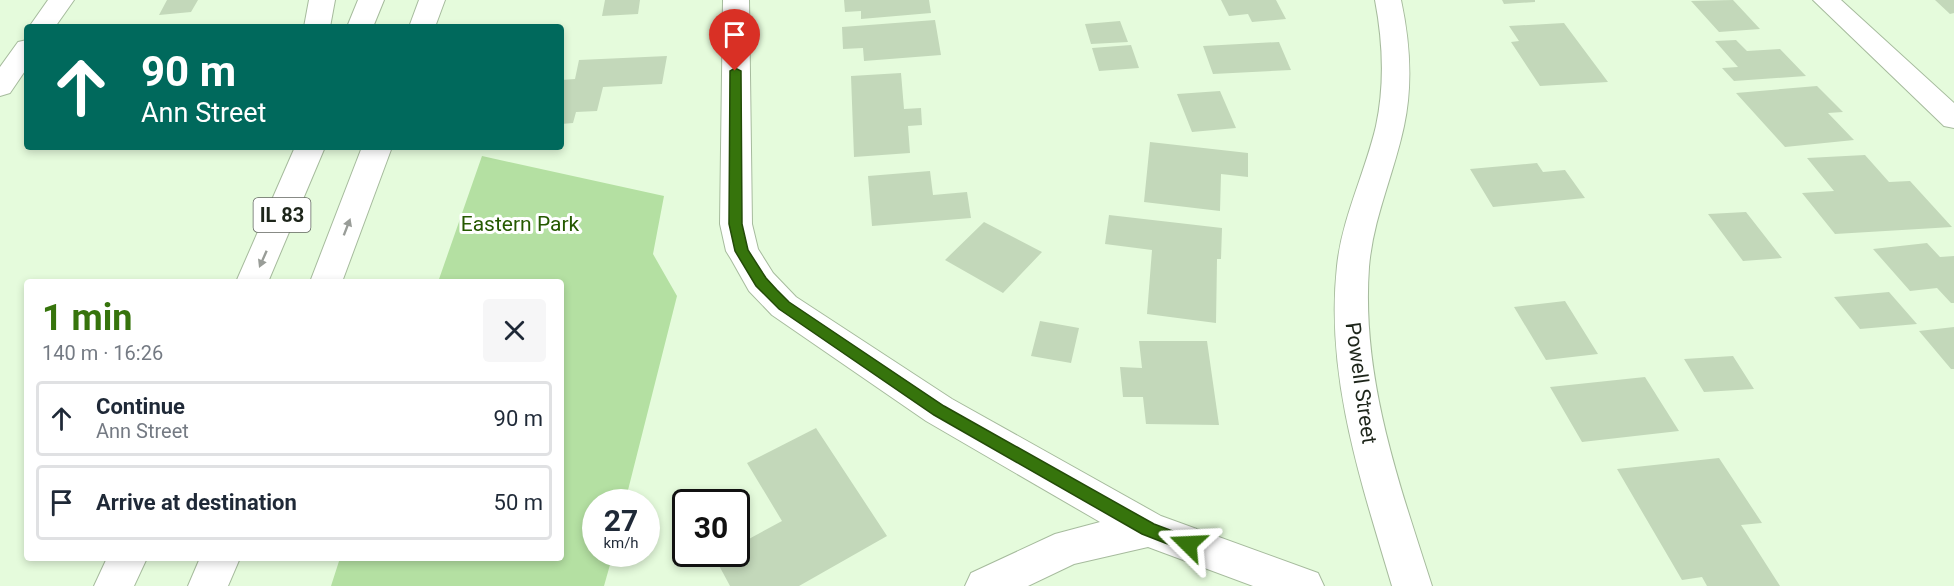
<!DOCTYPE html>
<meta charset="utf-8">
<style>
:root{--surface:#fff;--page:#f6f6f7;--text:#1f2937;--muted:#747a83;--line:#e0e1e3;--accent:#36740c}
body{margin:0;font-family:Roboto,sans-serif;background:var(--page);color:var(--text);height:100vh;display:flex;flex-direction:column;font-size:22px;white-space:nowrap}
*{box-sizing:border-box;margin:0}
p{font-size:20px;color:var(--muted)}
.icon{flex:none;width:33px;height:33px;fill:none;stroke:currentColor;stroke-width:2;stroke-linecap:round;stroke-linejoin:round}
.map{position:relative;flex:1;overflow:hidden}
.panel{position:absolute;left:24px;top:279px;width:540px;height:282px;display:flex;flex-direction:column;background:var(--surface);border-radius:6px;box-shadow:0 3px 9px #0003}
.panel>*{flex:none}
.hud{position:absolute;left:24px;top:24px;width:540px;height:126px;border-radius:6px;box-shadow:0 3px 9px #0003;background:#00695c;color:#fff;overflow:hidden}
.speed{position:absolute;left:582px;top:489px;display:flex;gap:12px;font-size:30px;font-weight:700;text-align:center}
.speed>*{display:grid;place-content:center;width:78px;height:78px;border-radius:50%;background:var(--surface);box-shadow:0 3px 9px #0003;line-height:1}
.speed small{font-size:15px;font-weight:400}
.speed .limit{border:3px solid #111;border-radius:9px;background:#fff;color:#111}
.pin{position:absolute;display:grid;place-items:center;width:51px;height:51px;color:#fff;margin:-62px -26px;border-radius:50% 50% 50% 0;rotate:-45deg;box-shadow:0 0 6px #0007}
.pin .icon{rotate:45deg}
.me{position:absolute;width:66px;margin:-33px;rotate:291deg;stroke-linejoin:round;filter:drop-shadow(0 0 4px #0008)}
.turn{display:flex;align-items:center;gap:21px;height:126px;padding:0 18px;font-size:27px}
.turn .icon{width:78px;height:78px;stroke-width:2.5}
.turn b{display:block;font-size:42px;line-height:51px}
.round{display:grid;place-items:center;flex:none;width:63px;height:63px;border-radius:6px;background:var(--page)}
.overview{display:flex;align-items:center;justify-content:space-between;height:102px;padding:0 18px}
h1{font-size:36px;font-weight:700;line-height:45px;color:var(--accent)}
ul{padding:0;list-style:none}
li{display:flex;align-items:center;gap:18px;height:75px;margin:0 12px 9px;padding:0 6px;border:3px solid var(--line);border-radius:6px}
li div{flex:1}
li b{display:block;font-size:22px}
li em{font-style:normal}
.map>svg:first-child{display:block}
.green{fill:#b4e0a2}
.building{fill:#c3d8ba}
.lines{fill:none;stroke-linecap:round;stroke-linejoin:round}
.minor-casing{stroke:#a6bb9d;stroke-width:2}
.motorway-casing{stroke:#a6bb9d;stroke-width:2}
.minor{fill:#fff;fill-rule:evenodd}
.motorway{fill:#fff;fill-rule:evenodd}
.oneway{fill:#999d98}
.route{fill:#36740c;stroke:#234b08;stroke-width:1.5}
.labels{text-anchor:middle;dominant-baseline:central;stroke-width:6;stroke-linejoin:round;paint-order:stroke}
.shield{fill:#fff;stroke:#61665f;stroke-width:1.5}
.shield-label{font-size:20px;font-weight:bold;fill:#1d251a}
.park-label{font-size:21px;fill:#255900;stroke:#fff}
.street-label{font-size:21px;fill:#1d251a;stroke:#fff}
</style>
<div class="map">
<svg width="1954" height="586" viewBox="0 0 1954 586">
<rect width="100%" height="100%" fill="#e5fbdc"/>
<!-- green -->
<path class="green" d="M 482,156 L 664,196 L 653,254 L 677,296 L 625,502 L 596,502 L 596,554 L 613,554 L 604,586 L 331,586 L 340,558 L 561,558 L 561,282 L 438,282 Z"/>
<!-- building -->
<path class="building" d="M 167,0 L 198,0 L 191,12 L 159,15 Z
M 605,0 L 640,0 L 638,14 L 602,16 Z
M 844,0 L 929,0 L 931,13 L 861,19 L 861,11 L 845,12 Z
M 1221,0 L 1276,0 L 1286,19 L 1252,22 L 1248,14 L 1229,16 Z
M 1502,0 L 1535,0 L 1535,2 L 1504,4 Z
M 1733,0 L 1760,29 L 1719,32 L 1691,1 Z
M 1935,0 L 1954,0 L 1954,13 L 1950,14 Z
M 935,20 L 941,55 L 864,61 L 863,48 L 843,49 L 842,27 Z
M 1120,21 L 1128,42 L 1091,44 L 1085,24 Z
M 1564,23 L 1608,82 L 1540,86 L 1511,42 L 1519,41 L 1509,26 Z
M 1736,40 L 1747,51 L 1780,49 L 1806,76 L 1734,81 L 1722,68 L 1738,67 L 1715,41 Z
M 1279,42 L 1291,70 L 1213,74 L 1203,46 Z
M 1131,45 L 1139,68 L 1099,71 L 1092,48 Z
M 667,56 L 662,84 L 603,87 L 597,111 L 576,112 L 573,123 L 561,124 L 561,80 L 575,79 L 579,60 Z
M 901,73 L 904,109 L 921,108 L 922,125 L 908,126 L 910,153 L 854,157 L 851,76 Z
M 1817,86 L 1843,112 L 1828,113 L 1854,140 L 1785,147 L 1736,93 Z
M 1220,91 L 1236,128 L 1192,132 L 1177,94 Z
M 1150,142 L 1248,153 L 1248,177 L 1221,174 L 1220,211 L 1144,202 Z
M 1865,155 L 1889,182 L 1910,181 L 1952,227 L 1835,234 L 1802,193 L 1834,191 L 1807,158 Z
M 1537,163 L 1543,172 L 1565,170 L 1585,198 L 1493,207 L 1470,169 Z
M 930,171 L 933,195 L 967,192 L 971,218 L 872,226 L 868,176 Z
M 1746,212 L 1782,258 L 1743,261 L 1708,214 Z
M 1109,215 L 1222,228 L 1221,259 L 1217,259 L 1216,323 L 1147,314 L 1152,250 L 1105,244 Z
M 984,222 L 1042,252 L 1003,293 L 945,260 Z
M 1927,243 L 1940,257 L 1954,256 L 1954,303 L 1951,303 L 1937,288 L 1910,291 L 1873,249 Z
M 1889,292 L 1917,324 L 1860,329 L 1834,297 Z
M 1565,301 L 1598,354 L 1546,360 L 1514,307 Z
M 1040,321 L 1079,328 L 1071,363 L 1031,356 Z
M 1954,327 L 1954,369 L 1951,369 L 1919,331 Z
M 1139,341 L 1207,341 L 1219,425 L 1146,424 L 1143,397 L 1123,397 L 1120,367 L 1142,368 Z
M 1733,356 L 1754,389 L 1704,392 L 1684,359 Z
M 1645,377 L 1679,431 L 1582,442 L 1550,387 Z
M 816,428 L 887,536 L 799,586 L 730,586 L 715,558 L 722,554 L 736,554 L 736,546 L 782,521 L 747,463 Z
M 1719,458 L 1762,523 L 1741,525 L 1780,586 L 1707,586 L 1702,577 L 1682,580 L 1617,469 Z"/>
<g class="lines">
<defs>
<path id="minor" d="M 48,0 L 74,0 L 55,27 L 29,27 Z
M 723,0 L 749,0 L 752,224 L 758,249 L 773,273 L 796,297 L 952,399 L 1161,516 L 1318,573 L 1324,586 L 1253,586 L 1148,547 L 1074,564 L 1028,586 L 965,586 L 971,573 L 1055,534 L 1100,522 L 926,421 L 772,315 L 749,291 L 731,259 L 726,251 L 720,224 Z
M 1375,0 L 1401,0 C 1410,42 1413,84 1404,126 C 1394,174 1373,218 1369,267 C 1361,378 1399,483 1432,586 L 1392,586 C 1361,482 1325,376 1337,266 C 1342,218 1365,173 1376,126 C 1385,84 1383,42 1375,0 Z
M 1813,0 L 1841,0 L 1954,103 L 1954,128 L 1944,126 Z
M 27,40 L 27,68 L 10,93 L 0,96 L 0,67 L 18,42 Z"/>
<path id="motorway" d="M 309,0 L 335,0 L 330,27 L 304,27 Z
M 358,0 L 384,0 L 373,27 L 347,27 Z
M 419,0 L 445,0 L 435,27 L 409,27 Z
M 295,147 L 325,147 L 268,282 L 236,282 Z
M 362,147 L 392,147 L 342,282 L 310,282 Z
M 107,558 L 147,558 L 134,586 L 94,586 Z
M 200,558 L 240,558 L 228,586 L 188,586 Z"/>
</defs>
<!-- minor casing -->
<use href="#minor" class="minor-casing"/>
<!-- motorway casing -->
<use href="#motorway" class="motorway-casing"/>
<!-- minor -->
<use href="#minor" class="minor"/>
<!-- motorway -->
<use href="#motorway" class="motorway"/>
</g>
<!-- one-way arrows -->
<defs><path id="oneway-solid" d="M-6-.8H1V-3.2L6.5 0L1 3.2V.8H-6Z" transform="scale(1.5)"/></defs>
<g class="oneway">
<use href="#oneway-solid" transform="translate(347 227) rotate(-69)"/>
<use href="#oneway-solid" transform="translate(263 259) rotate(114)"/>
</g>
<!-- route -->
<path class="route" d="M 735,68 L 741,71 L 742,224 L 748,250 L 766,278 L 777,290 L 789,302 L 944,406 L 1154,524 L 1194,539 L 1197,544 L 1194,550 L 1188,552 L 1142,534 L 934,415 L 779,309 L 756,286 L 735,251 L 729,224 L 730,71 Z"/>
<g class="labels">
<!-- shield labels -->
<rect class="shield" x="253.5" y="198" width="57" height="34" rx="4.5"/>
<g class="shield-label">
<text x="282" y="215">IL 83</text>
</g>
<!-- park labels -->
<g class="park-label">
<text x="520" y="224">Eastern Park</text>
</g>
<!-- street labels -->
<g class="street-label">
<text transform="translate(1361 383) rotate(82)">Powell Street</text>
</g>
</g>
</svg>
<div class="speed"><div>27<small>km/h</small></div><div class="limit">30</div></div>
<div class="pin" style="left:735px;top:71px;background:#d93025"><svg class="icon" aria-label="arrive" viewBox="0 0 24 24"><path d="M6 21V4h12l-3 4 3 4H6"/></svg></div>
<svg class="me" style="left:1188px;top:544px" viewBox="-20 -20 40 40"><path d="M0-17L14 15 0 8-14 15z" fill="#36740c" stroke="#fff" stroke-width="4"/></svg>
<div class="hud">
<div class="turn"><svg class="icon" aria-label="ahead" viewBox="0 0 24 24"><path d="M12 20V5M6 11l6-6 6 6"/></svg><div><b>90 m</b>Ann Street</div></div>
</div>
<section class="panel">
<div class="overview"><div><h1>1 min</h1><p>140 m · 16:26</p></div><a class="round"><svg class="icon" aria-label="close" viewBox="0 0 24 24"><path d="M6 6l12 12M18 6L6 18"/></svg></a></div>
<ul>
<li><svg class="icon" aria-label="ahead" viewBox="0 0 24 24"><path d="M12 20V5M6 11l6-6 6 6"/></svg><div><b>Continue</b><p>Ann Street</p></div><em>90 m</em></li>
<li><svg class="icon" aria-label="arrive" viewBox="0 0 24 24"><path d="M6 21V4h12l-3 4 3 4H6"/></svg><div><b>Arrive at destination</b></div><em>50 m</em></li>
</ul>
</section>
</div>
